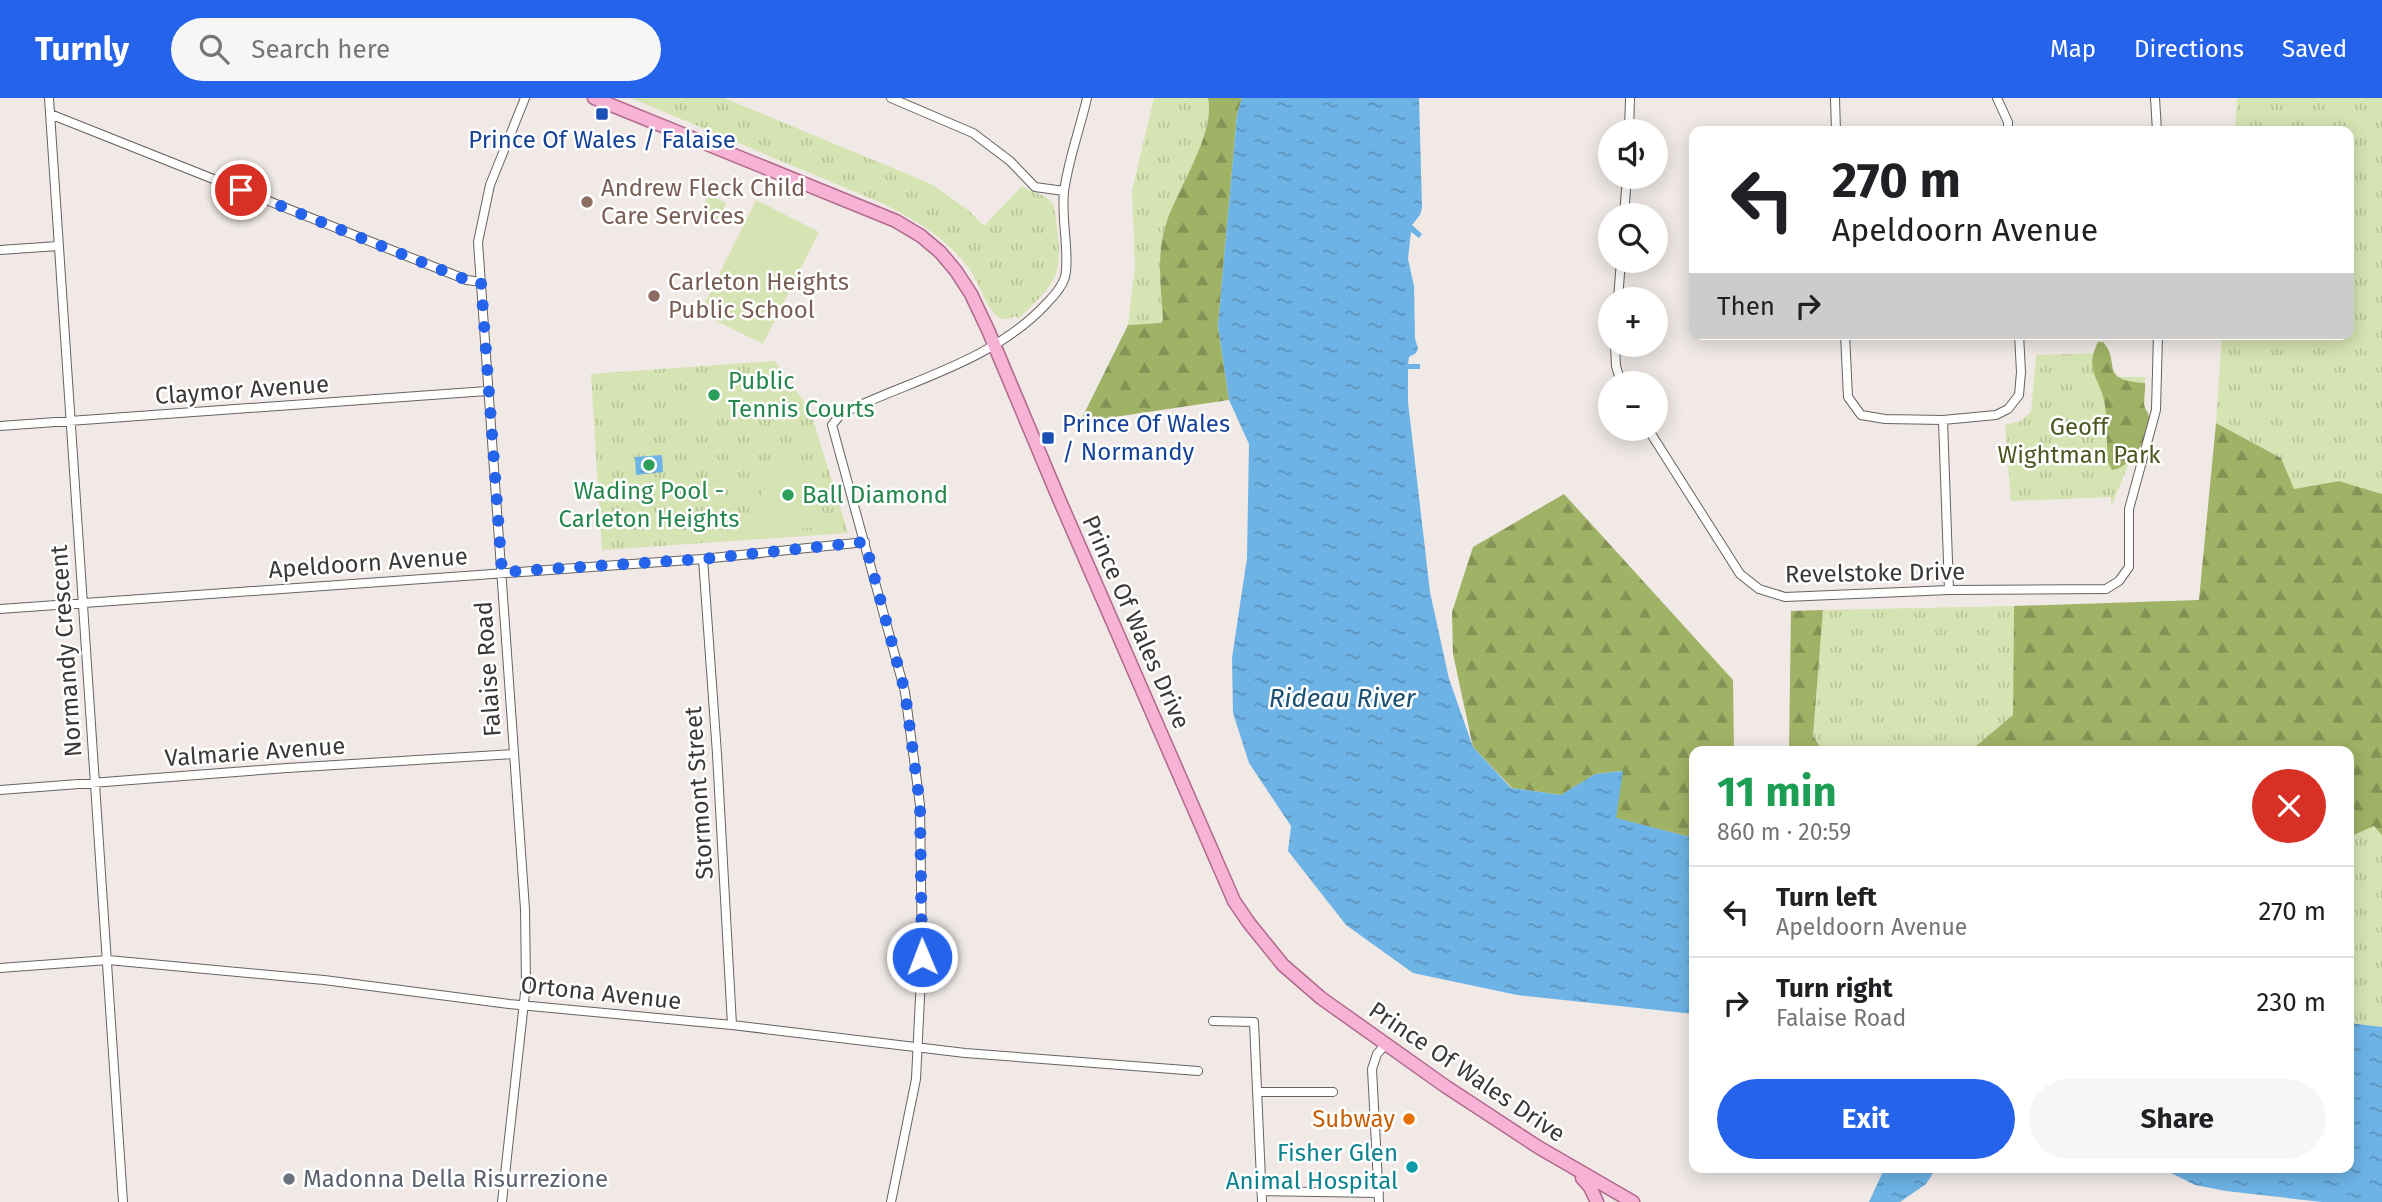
<!DOCTYPE html>
<meta charset="utf-8">
<style>
:root{--surface:#fff;--page:#f6f6f6;--text:#202124;--muted:#757577;--line:#e0e0e0;--accent:#2563eb}
body{margin:0;font-family:"Fira Sans",sans-serif;background:var(--page);color:var(--text);height:100vh;display:flex;flex-direction:column;font-size:26px;white-space:nowrap}
*{box-sizing:border-box;margin:0}
p{font-size:23px;color:var(--muted)}
.icon{flex:none;width:38px;height:38px;fill:none;stroke:currentColor;stroke-width:2;stroke-linecap:round;stroke-linejoin:round}
.map{position:relative;flex:1;overflow:hidden}
.sheet{position:absolute;left:1689px;top:648px;width:665px;height:427px;display:flex;flex-direction:column;background:var(--surface);border-radius:14px;box-shadow:0 4px 18px #0003}
.sheet>*{flex:none}
.guide{position:absolute;left:1689px;top:28px;width:665px;height:214px;border-radius:14px;box-shadow:0 4px 18px #0003;background:#fff;color:var(--text);overflow:hidden}
.fabs{position:absolute;left:1598px;top:21px;display:grid;gap:14px}
.fabs a{display:grid;place-items:center;width:70px;height:70px;border-radius:50%;background:var(--surface);box-shadow:0 4px 18px #0003;font-size:35px}
.pin{position:absolute;display:grid;place-items:center;width:60px;height:60px;color:#fff;margin:-30px;border:4px solid #fff;border-radius:50%;box-shadow:0 2px 7px #0007}
.me{position:absolute;width:77px;margin:-38px;rotate:359deg;stroke-linejoin:round;filter:drop-shadow(0 0 5px #0008)}
.turn{display:flex;align-items:center;gap:24px;height:147px;padding:0 28px;font-size:32px}
.turn .icon{width:91px;height:91px;stroke-width:2.5}
.turn b{display:block;font-size:49px;line-height:60px}
.then{display:flex;align-items:center;height:66px;padding:0 28px;background:#0003;gap:14px;font-size:26px}
.round{display:grid;place-items:center;flex:none;width:74px;height:74px;border-radius:37px;background:var(--page)}
.head{display:flex;align-items:center;justify-content:space-between;height:119px;padding:0 28px}
h1{font-size:42px;font-weight:700;line-height:52px;color:#1e9e55}
.action{display:flex;gap:14px;margin-top:auto;padding:14px 28px}
.action a{flex:1;height:80px;border-radius:42px;background:var(--accent);color:#fff;font-size:28px;font-weight:700;line-height:80px;text-align:center}
.action a+a{background:var(--page);color:var(--text)}
ul{padding:0;list-style:none}
li{display:flex;align-items:center;gap:21px;height:91px;padding:0 28px;border-top:2px solid var(--line)}
li div{flex:1}
li b{display:block;font-size:26px}
li em{font-style:normal}
header{display:flex;align-items:center;gap:42px;box-sizing:border-box;height:98px;padding:0 35px;background:var(--accent);color:#fff}
header strong{font-size:33px}
nav{display:flex;gap:38px;margin-inline-start:auto;font-size:24px}
.search{width:490px;height:63px;background:var(--page);display:flex;align-items:center;gap:18px;box-sizing:border-box;padding:0 24px;border-radius:38px;color:var(--muted);font-size:26px}
.map>svg:first-child{display:block}
.grass{fill:url(#grass-tufts)}
.forest{fill:url(#forest-firs)}
.garden{fill:#d6e3b2}
.water{fill:url(#water-ripples)}
.lines{fill:none;stroke-linecap:round;stroke-linejoin:round}
.street-casing{stroke:#68635f;stroke-width:10}
.primary-casing{stroke:#b1688c;stroke-width:15}
.street{stroke:#fff;stroke-width:8}
.primary{stroke:#f6b3d6;stroke-width:12}
.route{stroke:#2563eb;stroke-width:12;stroke-dasharray:0 21.6}
.transit-dot{fill:#1a4fb4;stroke:#fff;stroke-width:2.5}
.education-dot{fill:#8d6e63;stroke:#fff;stroke-width:2.5}
.leisure-dot{fill:#2e9e5b;stroke:#fff;stroke-width:2.5}
.food-dot{fill:#e8710a;stroke:#fff;stroke-width:2.5}
.culture-dot{fill:#0f9aa8;stroke:#fff;stroke-width:2.5}
.worship-dot{fill:#6b7280;stroke:#fff;stroke-width:2.5}
.labels{text-anchor:middle;dominant-baseline:central;stroke-width:5;stroke-linejoin:round;paint-order:stroke}
.transit-label{font-size:24px;fill:#164399;stroke:#fff}
.education-label{font-size:24px;fill:#785e54;stroke:#fff;text-anchor:start}
.leisure-label{font-size:24px;fill:#27864d;stroke:#fff;text-anchor:start}
.street-label{font-size:24px;fill:#3b3937;stroke:#fff}
.park-label{font-size:24px;fill:#4b5720;stroke:#fff}
.food-label{font-size:24px;fill:#c56008;stroke:#fff;text-anchor:end}
.culture-label{font-size:24px;fill:#0d838f;stroke:#fff;text-anchor:end}
.worship-label{font-size:24px;fill:#5b616d;stroke:#fff;text-anchor:start}
.water-label{font-size:26px;font-style:italic;fill:#1d5174;stroke:#fff}
</style>
<header>
<strong>Turnly</strong>
<div class="search"><svg class="icon" aria-label="search" viewBox="0 0 24 24"><circle cx="10" cy="10" r="6"/><path d="M15 15l6 6"/></svg>Search here</div>
<nav><a>Map</a><a>Directions</a><a>Saved</a></nav>
</header>
<div class="map">
<svg width="2382" height="1104" viewBox="0 0 2382 1104">
<defs>
<pattern id="grass-tufts" width="24" height="20" patternUnits="userSpaceOnUse" patternTransform="scale(1.75)"><rect width="24" height="20" fill="#d6e3b2"/><path d="M3 7l-1-3M5 7V3M7 7l1-3M15 17l-1-3M17 17v-4M19 17l1-3" fill="none" stroke="#b9c49a"/></pattern>
<pattern id="forest-firs" width="22" height="20" patternUnits="userSpaceOnUse" patternTransform="scale(1.75)"><rect width="22" height="20" fill="#a0b266"/><path d="M5 1l3.5 6h-7zM16 11l3.5 6h-7z" fill="#849255"/></pattern>
<pattern id="water-ripples" width="26" height="14" patternUnits="userSpaceOnUse" patternTransform="scale(1.75)"><rect width="26" height="14" fill="#6db3e6"/><path d="M2 4q2-2 4 0t4 0M15 11q2-2 4 0t4 0" fill="none" stroke="#5b93bb"/></pattern>
</defs>
<rect width="100%" height="100%" fill="#f0e9e5"/>
<!-- grass -->
<path class="grass" d="M 631,0 L 724,0 L 931,86 L 968,112 L 984,128 L 1022,88 C 1033,95 1047,96 1054,107 C 1056,130 1065,162 1052,184 C 1044,198 1029,209 1018,221 L 1016,218 C 1009,221 1002,223 996,217 C 983,204 979,183 968,169 C 946,140 916,122 884,106 Z
M 1154,0 L 1208,0 C 1216,36 1177,91 1166,126 C 1156,157 1161,190 1163,222 L 1161,225 L 1128,227 L 1135,168 L 1132,93 Z
M 2237,0 L 2382,0 L 2382,396 L 2339,383 L 2294,391 L 2281,360 L 2216,325 L 2222,236 L 2348,236 L 2348,33 L 2235,33 Z
M 709,97 L 726,105 L 716,125 L 699,117 Z
M 2105,255 L 2107,279 L 2145,279 L 2145,326 L 2111,409 L 2111,399 L 2011,403 L 2005,327 L 2021,323 L 2031,314 L 2036,257 Z
M 775,263 L 810,312 L 848,435 L 602,452 L 591,276 Z
M 2014,508 L 2013,617 L 1970,653 L 1823,653 L 1813,638 L 1823,512 Z
M 2375,728 L 2382,737 L 2382,929 L 2349,925 L 2348,903 L 2352,894 L 2348,888 L 2349,739 Z"/>
<!-- forest -->
<path class="forest" d="M 1208,0 L 1242,0 L 1237,17 L 1218,228 L 1229,302 L 1080,324 L 1128,227 L 1161,225 L 1163,222 C 1161,190 1156,157 1166,126 C 1177,91 1216,36 1208,0 Z
M 2098,244 L 2103,244 C 2122,265 2097,282 2145,285 C 2146,292 2143,300 2144,307 C 2146,313 2150,316 2149,322 C 2147,342 2132,369 2112,372 L 2108,364 C 2106,344 2108,322 2104,302 C 2099,279 2084,272 2098,244 Z
M 2216,325 L 2281,360 L 2294,391 L 2339,383 L 2382,396 L 2382,737 L 2374,728 L 2349,739 L 2348,653 L 1970,653 L 2013,617 L 2014,508 L 2199,502 Z
M 1564,396 L 1733,582 L 1734,653 L 1694,653 L 1694,740 L 1615,720 L 1622,673 L 1595,676 L 1561,697 L 1512,690 L 1473,649 L 1453,556 L 1452,514 L 1473,449 Z
M 1823,512 L 1813,638 L 1823,653 L 1789,653 L 1791,513 Z"/>
<!-- garden -->
<path class="garden" d="M 756,102 L 819,134 L 763,246 L 700,215 Z
M 779,276 L 781,300 L 744,302 L 743,279 Z
M 733,277 L 734,315 L 696,317 L 694,279 Z
M 813,363 L 815,427 L 812,430 L 756,433 L 755,409 L 768,384 L 788,367 Z"/>
<!-- water -->
<path class="water" d="M 1242,0 L 1419,0 L 1422,110 L 1420,117 L 1412,127 L 1422,136 L 1419,140 L 1411,134 L 1408,161 L 1414,188 L 1415,241 L 1418,250 L 1416,255 L 1409,259 L 1408,266 L 1420,266 L 1420,271 L 1408,271 L 1408,304 L 1430,494 L 1449,581 L 1473,649 L 1511,690 L 1561,697 L 1595,676 L 1623,673 L 1616,720 L 1694,740 L 1694,916 L 1517,897 L 1413,875 L 1346,827 L 1288,753 L 1291,728 L 1249,665 L 1233,615 L 1232,560 L 1247,460 L 1249,346 L 1229,302 L 1218,228 L 1237,17 Z
M 662,357 L 663,374 L 636,377 L 635,359 Z
M 2349,925 L 2382,929 L 2382,1104 L 2322,1104 L 2226,1093 L 2195,1087 L 2159,1069 L 2348,1069 Z
M 1885,1069 L 1937,1069 L 1926,1086 L 1900,1104 L 1869,1104 Z"/>
<g class="lines">
<defs>
<path id="street" d="M 49,0 L 123,1104
M 891,0 L 973,35 L 1010,63 L 1035,89 L 1064,93
M 1835,0 L 1836,33
M 1997,0 L 2008,24 L 2008,33
M 2155,0 L 2157,33
M 50,16 L 467,182 L 481,184
M 1629,33 L 1630,0
M 1624,117 L 1627,79
M 0,152 L 58,148
M 1618,201 L 1621,163
M 1845,236 L 1848,299 L 1861,317 L 1885,321 L 1943,322 L 1996,317 L 2008,311 L 2019,297 L 2021,274 L 2019,236
M 1615,247 L 1616,268 L 1621,285
M 1943,322 L 1949,492
M 0,328 L 487,293
M 1648,331 L 1740,476 L 1759,491 L 1785,499 L 1949,492 L 2106,491 L 2119,483 L 2129,469 L 2129,411 L 2156,312 L 2158,236
M 703,461 L 717,656 L 732,927
M 0,511 L 703,461 L 865,444
M 0,692 L 287,670 L 513,656
M 0,870 L 108,862 L 324,882 L 509,906 L 732,927 L 965,955 L 1198,973
M 1213,923 L 1254,924 L 1262,1104
M 1258,994 L 1333,994
M 1261,1093 L 1379,1095
M 502,1104 L 526,886 L 525,811 L 478,144 L 490,87 L 525,0
M 891,1104 L 916,981 L 922,859 L 920,707 L 905,594 L 832,327 L 841,316 C 910,282 993,264 1047,205 C 1054,198 1062,189 1065,179 C 1070,157 1061,120 1064,94 C 1068,62 1080,31 1087,0
M 1379,1104 L 1372,971 L 1377,956 L 1386,946"/>
<path id="primary" d="M 594,0 L 896,123 L 921,138 L 940,154 L 956,173 L 971,196 L 988,232 L 1059,401 L 1234,803 L 1249,825 L 1283,867 L 1321,900 L 1445,988 L 1538,1049 L 1633,1104
M 1582,1080 L 1590,1089 L 1597,1104"/>
</defs>
<!-- street casing -->
<use href="#street" class="street-casing"/>
<!-- primary casing -->
<use href="#primary" class="primary-casing"/>
<!-- street -->
<use href="#street" class="street"/>
<!-- primary -->
<use href="#primary" class="primary"/>
</g>
<g class="lines">
<!-- route -->
<path class="route" d="M 241,92 L 467,182 L 481,184 L 502,474 L 703,461 L 865,444 L 905,594 L 920,707 L 922,859"/>
</g>
<!-- markers -->
<g class="transit-dot">
<rect x="595" y="9" width="14" height="14" rx="3.5"/>
<rect x="1041" y="333" width="14" height="14" rx="3.5"/>
</g>
<g class="education-dot">
<circle cx="587" cy="104" r="7"/>
<circle cx="654" cy="198" r="7"/>
</g>
<g class="leisure-dot">
<circle cx="714" cy="297" r="7"/>
<circle cx="649" cy="367" r="7"/>
<circle cx="788" cy="397" r="7"/>
</g>
<circle class="food-dot" cx="1409" cy="1021" r="7"/>
<circle class="culture-dot" cx="1412" cy="1069" r="7"/>
<circle class="worship-dot" cx="289" cy="1081" r="7"/>
<g class="labels">
<!-- transit labels -->
<g class="transit-label">
<text x="602" y="42">Prince Of Wales / Falaise</text>
<text x="1062" y="326" text-anchor="start">Prince Of Wales<tspan x="1062" dy="28">/ Normandy</tspan></text>
</g>
<!-- education labels -->
<g class="education-label">
<text x="601" y="90">Andrew Fleck Child<tspan x="601" dy="28">Care Services</tspan></text>
<text x="668" y="184">Carleton Heights<tspan x="668" dy="28">Public School</tspan></text>
</g>
<!-- leisure labels -->
<g class="leisure-label">
<text x="728" y="283">Public<tspan x="728" dy="28">Tennis Courts</tspan></text>
<text x="649" y="393" text-anchor="middle">Wading Pool -<tspan x="649" dy="28">Carleton Heights</tspan></text>
<text x="802" y="397">Ball Diamond</text>
</g>
<!-- street labels -->
<g class="street-label">
<text transform="translate(242 292) rotate(-4)">Claymor Avenue</text>
<text transform="translate(368 465) rotate(-4)">Apeldoorn Avenue</text>
<text transform="translate(1875 475) rotate(-1)">Revelstoke Drive</text>
<text transform="translate(1136 524) rotate(66)">Prince Of Wales Drive</text>
<text transform="translate(66 553) rotate(-94)">Normandy Crescent</text>
<text transform="translate(488 571) rotate(-94)">Falaise Road</text>
<text transform="translate(255 654) rotate(-4)">Valmarie Avenue</text>
<text transform="translate(699 695) rotate(-94)">Stormont Street</text>
<text transform="translate(601 895) rotate(6)">Ortona Avenue</text>
<text transform="translate(1467 974) rotate(34)">Prince Of Wales Drive</text>
</g>
<!-- park labels -->
<g class="park-label">
<text x="2079" y="329">Geoff<tspan x="2079" dy="28">Wightman Park</tspan></text>
</g>
<!-- food labels -->
<g class="food-label">
<text x="1395" y="1021">Subway</text>
</g>
<!-- culture labels -->
<g class="culture-label">
<text x="1398" y="1055">Fisher Glen<tspan x="1398" dy="28">Animal Hospital</tspan></text>
</g>
<!-- worship labels -->
<g class="worship-label">
<text x="303" y="1081">Madonna Della Risurrezione</text>
</g>
<!-- water labels -->
<g class="water-label">
<text x="1342" y="600">Rideau River</text>
</g>
</g>
</svg>
<div class="fabs">
<a><svg class="icon" aria-label="sound" viewBox="0 0 24 24"><path d="M4 9h4l5-4v14l-5-4H4zM17 9q2 3 0 6"/></svg></a>
<a><svg class="icon" aria-label="search" viewBox="0 0 24 24"><circle cx="10" cy="10" r="6"/><path d="M15 15l6 6"/></svg></a>
<a>+</a>
<a>−</a>
</div>
<div class="pin" style="left:241px;top:92px;background:#d93025"><svg class="icon" aria-label="arrive" viewBox="0 0 24 24"><path d="M6 21V4h12l-3 4 3 4H6"/></svg></div>
<svg class="me" style="left:922px;top:859px" viewBox="-20 -20 40 40"><circle r="17" fill="#2563eb" stroke="#fff" stroke-width="3"/><path d="M0-11L8 9 0 5-8 9z" fill="#fff"/></svg>
<div class="guide">
<div class="turn"><svg class="icon" aria-label="left" viewBox="0 0 24 24"><path d="M17 20v-9H6M10 6l-5 5 5 5"/></svg><div><b>270 m</b>Apeldoorn Avenue</div></div>
<div class="then">Then<svg class="icon" aria-label="right" viewBox="0 0 24 24"><path d="M7 20v-9h11M14 6l5 5-5 5"/></svg></div>
</div>
<section class="sheet">
<div class="head"><div><h1>11 min</h1><p>860 m · 20:59</p></div><a class="round" style="background:#d93025;color:#fff"><svg class="icon" aria-label="close" viewBox="0 0 24 24"><path d="M6 6l12 12M18 6L6 18"/></svg></a></div>
<ul>
<li><svg class="icon" aria-label="left" viewBox="0 0 24 24"><path d="M17 20v-9H6M10 6l-5 5 5 5"/></svg><div><b>Turn left</b><p>Apeldoorn Avenue</p></div><em>270 m</em></li>
<li><svg class="icon" aria-label="right" viewBox="0 0 24 24"><path d="M7 20v-9h11M14 6l5 5-5 5"/></svg><div><b>Turn right</b><p>Falaise Road</p></div><em>230 m</em></li>
</ul>
<div class="action"><a>Exit</a><a>Share</a></div>
</section>
</div>
